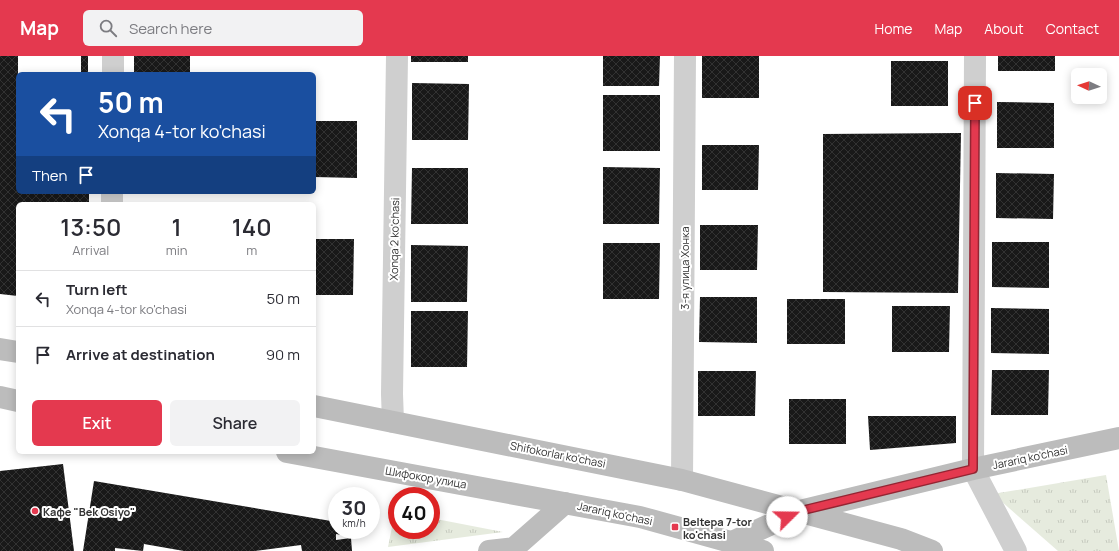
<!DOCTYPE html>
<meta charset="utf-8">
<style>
:root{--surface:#fff;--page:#f2f2f3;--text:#2b2b33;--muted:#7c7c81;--line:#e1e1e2;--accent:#e4394f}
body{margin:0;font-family:Manrope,sans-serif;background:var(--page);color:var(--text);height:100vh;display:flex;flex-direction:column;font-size:15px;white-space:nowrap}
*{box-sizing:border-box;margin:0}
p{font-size:13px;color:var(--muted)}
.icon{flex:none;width:22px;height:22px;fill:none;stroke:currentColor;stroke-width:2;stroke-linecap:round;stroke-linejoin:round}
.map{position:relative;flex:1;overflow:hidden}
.details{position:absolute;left:16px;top:146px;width:300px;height:252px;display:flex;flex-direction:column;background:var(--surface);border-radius:6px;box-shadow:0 2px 10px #0003}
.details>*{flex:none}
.hud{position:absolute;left:16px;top:16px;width:300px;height:122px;border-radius:6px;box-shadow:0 2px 10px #0003;background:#1a4fa0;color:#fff;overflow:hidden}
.needle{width:26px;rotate:273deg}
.tools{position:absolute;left:1071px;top:12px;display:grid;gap:8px}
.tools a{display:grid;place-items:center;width:36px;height:36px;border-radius:6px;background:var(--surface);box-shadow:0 2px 10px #0003;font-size:20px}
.speed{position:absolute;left:328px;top:431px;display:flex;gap:8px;font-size:20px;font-weight:700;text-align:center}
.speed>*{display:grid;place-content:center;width:52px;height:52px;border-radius:50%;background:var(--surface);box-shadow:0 2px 10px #0003;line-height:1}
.speed small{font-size:10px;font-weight:400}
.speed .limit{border:6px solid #d22;background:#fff;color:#111}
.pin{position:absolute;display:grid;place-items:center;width:34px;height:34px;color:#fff;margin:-17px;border-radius:8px;box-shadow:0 2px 6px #0006}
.me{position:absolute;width:44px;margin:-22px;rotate:68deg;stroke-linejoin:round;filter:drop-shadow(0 0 3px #0008)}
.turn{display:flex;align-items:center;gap:14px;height:84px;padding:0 16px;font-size:18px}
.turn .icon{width:52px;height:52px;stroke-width:2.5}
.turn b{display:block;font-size:28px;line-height:34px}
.then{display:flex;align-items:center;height:38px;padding:0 16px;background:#0003;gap:8px;font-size:15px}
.eta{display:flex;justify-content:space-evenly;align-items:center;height:68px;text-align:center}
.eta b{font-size:24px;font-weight:600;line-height:28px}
.action{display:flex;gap:8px;margin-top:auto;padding:8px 16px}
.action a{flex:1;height:46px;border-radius:6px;background:var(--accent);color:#fff;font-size:16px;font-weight:600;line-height:46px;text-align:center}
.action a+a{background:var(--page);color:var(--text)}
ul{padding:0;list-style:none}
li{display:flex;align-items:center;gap:12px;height:56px;padding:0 16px;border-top:1px solid var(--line)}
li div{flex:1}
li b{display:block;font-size:15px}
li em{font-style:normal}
header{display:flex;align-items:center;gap:24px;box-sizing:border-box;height:56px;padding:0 20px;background:var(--accent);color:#fff}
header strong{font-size:19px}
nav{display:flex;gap:22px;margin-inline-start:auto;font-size:14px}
.search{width:280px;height:36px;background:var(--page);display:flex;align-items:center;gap:10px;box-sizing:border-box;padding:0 14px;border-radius:6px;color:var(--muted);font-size:15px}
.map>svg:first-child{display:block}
.grass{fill:url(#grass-tufts)}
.building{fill:url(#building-cross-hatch)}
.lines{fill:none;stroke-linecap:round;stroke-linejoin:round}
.street{stroke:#cfcfcf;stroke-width:22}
.secondary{stroke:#bcbcbc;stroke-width:22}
.route-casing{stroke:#942533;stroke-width:10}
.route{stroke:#e4394f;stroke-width:7}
.poi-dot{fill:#e4394f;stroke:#fff;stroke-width:1.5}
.labels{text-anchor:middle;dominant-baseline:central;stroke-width:4;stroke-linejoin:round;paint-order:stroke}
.street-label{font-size:11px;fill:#323232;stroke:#fff}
.poi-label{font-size:11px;font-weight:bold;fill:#323232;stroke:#fff;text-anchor:start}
</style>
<header>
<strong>Map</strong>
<div class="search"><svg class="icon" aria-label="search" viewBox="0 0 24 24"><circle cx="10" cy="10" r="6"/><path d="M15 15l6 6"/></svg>Search here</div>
<nav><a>Home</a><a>Map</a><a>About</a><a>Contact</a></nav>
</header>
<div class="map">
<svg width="1119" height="495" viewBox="0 0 1119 495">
<defs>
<pattern id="grass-tufts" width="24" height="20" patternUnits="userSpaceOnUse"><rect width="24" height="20" fill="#e6ebde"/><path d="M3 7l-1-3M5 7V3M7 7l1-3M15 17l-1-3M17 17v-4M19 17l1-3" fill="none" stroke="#c6cabf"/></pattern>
<pattern id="building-cross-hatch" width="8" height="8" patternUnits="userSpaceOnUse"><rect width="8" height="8" fill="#191919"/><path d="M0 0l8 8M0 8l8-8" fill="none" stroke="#323232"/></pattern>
</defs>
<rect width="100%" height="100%" fill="#fff"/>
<!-- grass -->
<path class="grass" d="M 1106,419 L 1119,495 L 1058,495 L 993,438 Z
M 395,456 L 397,456 L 397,474 L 431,474 L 431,462 L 503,476 L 388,491 Z"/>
<!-- building -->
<path class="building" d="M 0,0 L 18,0 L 18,136 L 89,136 L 89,148 L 18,148 L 18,240 L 0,238 Z
M 81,0 L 88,0 L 88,18 L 81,18 Z
M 134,0 L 190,0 L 190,18 L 134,18 Z
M 411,0 L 468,0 L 468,6 L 411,6 Z
M 603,0 L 660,0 L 659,30 L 603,30 Z
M 702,0 L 759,0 L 759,42 L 702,42 Z
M 998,0 L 1055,0 L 1055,15 L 998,15 Z
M 891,5 L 948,5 L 948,50 L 891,50 Z
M 412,27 L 469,28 L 468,84 L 412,84 Z
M 603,39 L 660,39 L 660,95 L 603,95 Z
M 997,46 L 1054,47 L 1054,92 L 997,92 Z
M 314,65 L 357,65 L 357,122 L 314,121 Z
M 961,77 L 958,237 L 823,236 L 823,78 Z
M 702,89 L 759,89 L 758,134 L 702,134 Z
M 603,111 L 660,112 L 659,168 L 603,168 Z
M 412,112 L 468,112 L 468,168 L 411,168 Z
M 996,117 L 1054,118 L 1053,163 L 996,162 Z
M 700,169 L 758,169 L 757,214 L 700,214 Z
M 314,183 L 354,183 L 353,239 L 314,239 Z
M 992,186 L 1049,186 L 1049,232 L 992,231 Z
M 603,187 L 660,187 L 659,243 L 603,243 Z
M 411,189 L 468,190 L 467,246 L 411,246 Z
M 700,241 L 757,241 L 757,287 L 699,286 Z
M 787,243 L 845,243 L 845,288 L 787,288 Z
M 892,250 L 950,250 L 949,296 L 892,296 Z
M 991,252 L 1049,253 L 1049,298 L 991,297 Z
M 411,255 L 468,255 L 467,311 L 411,311 Z
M 992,314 L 1049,314 L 1048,359 L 991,359 Z
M 698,315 L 756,315 L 755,360 L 698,360 Z
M 789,343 L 846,343 L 846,388 L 789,388 Z
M 868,360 L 956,360 L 956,387 L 870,394 Z
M 63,408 L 74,495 L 0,495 L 0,415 Z
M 94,425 L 337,466 L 337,474 L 358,474 L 357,482 L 336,478 L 336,484 L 351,482 L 352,495 L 302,495 L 301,489 L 255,495 L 184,495 L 144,488 L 143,495 L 115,492 L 115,495 L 83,495 Z"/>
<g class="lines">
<!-- street -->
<path class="street" d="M 975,0 L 973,413 L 1016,495
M 113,18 L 113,0
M 112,148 L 112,136
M 393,366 L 392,338 L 397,0
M 682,424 L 685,0"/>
<!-- secondary -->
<path class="secondary" d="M 0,293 L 18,296
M 0,341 L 18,345
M 314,350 L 682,424 L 901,483 L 932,495
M 287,396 L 640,461 L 763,495
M 732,486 L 800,455 L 973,413 L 1119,382
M 489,495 L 514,492 L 565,447"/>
</g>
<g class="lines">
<defs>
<path id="route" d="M 787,461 L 800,455 L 973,413 L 975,47"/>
</defs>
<!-- route casing -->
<use href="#route" class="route-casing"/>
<!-- route -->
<use href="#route" class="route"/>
</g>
<!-- markers -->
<g class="poi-dot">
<circle cx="35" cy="455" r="4"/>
<rect x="671" y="467" width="8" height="8" rx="2"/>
</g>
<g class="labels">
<!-- street labels -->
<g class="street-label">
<text transform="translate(394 183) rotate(-89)">Xonqa 2 ko'chasi</text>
<text transform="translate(684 212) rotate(-90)">3-я улица Хонка</text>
<text transform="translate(558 398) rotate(11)">Shifokorlar ko'chasi</text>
<text transform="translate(1030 401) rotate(-12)">Jarariq ko'chasi</text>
<text transform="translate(426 421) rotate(10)">Шифокор улица</text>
<text transform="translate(615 457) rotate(12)">Jarariq ko'chasi</text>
</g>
<!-- poi labels -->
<g class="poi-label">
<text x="43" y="455">Кафе "Bek Osiyo"</text>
<text x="683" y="465">Beltepa 7-tor<tspan x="683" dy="13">ko'chasi</tspan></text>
</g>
</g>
</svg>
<div class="tools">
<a><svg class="needle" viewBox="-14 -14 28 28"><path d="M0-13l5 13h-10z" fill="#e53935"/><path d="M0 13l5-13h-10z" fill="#7c7c81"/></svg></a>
</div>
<div class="speed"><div>30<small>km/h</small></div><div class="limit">40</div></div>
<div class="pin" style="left:975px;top:47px;background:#d93025"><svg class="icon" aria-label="arrive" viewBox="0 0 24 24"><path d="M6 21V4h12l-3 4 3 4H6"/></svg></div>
<svg class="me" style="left:787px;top:461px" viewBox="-20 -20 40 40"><circle r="19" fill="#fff"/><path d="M0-13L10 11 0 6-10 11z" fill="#e4394f"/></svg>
<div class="hud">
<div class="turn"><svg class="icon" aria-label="left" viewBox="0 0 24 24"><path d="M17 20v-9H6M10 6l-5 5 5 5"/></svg><div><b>50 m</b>Xonqa 4-tor ko'chasi</div></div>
<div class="then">Then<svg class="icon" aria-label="arrive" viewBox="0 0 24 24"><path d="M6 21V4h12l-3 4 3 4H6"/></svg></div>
</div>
<section class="details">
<div class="eta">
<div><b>13:50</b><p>Arrival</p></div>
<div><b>1</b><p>min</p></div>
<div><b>140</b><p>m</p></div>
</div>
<ul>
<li><svg class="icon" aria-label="left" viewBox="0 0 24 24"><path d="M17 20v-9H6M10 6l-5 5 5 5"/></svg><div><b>Turn left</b><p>Xonqa 4-tor ko'chasi</p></div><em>50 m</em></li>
<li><svg class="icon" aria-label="arrive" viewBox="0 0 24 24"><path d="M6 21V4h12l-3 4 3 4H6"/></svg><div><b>Arrive at destination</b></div><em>90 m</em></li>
</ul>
<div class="action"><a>Exit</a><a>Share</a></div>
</section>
</div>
